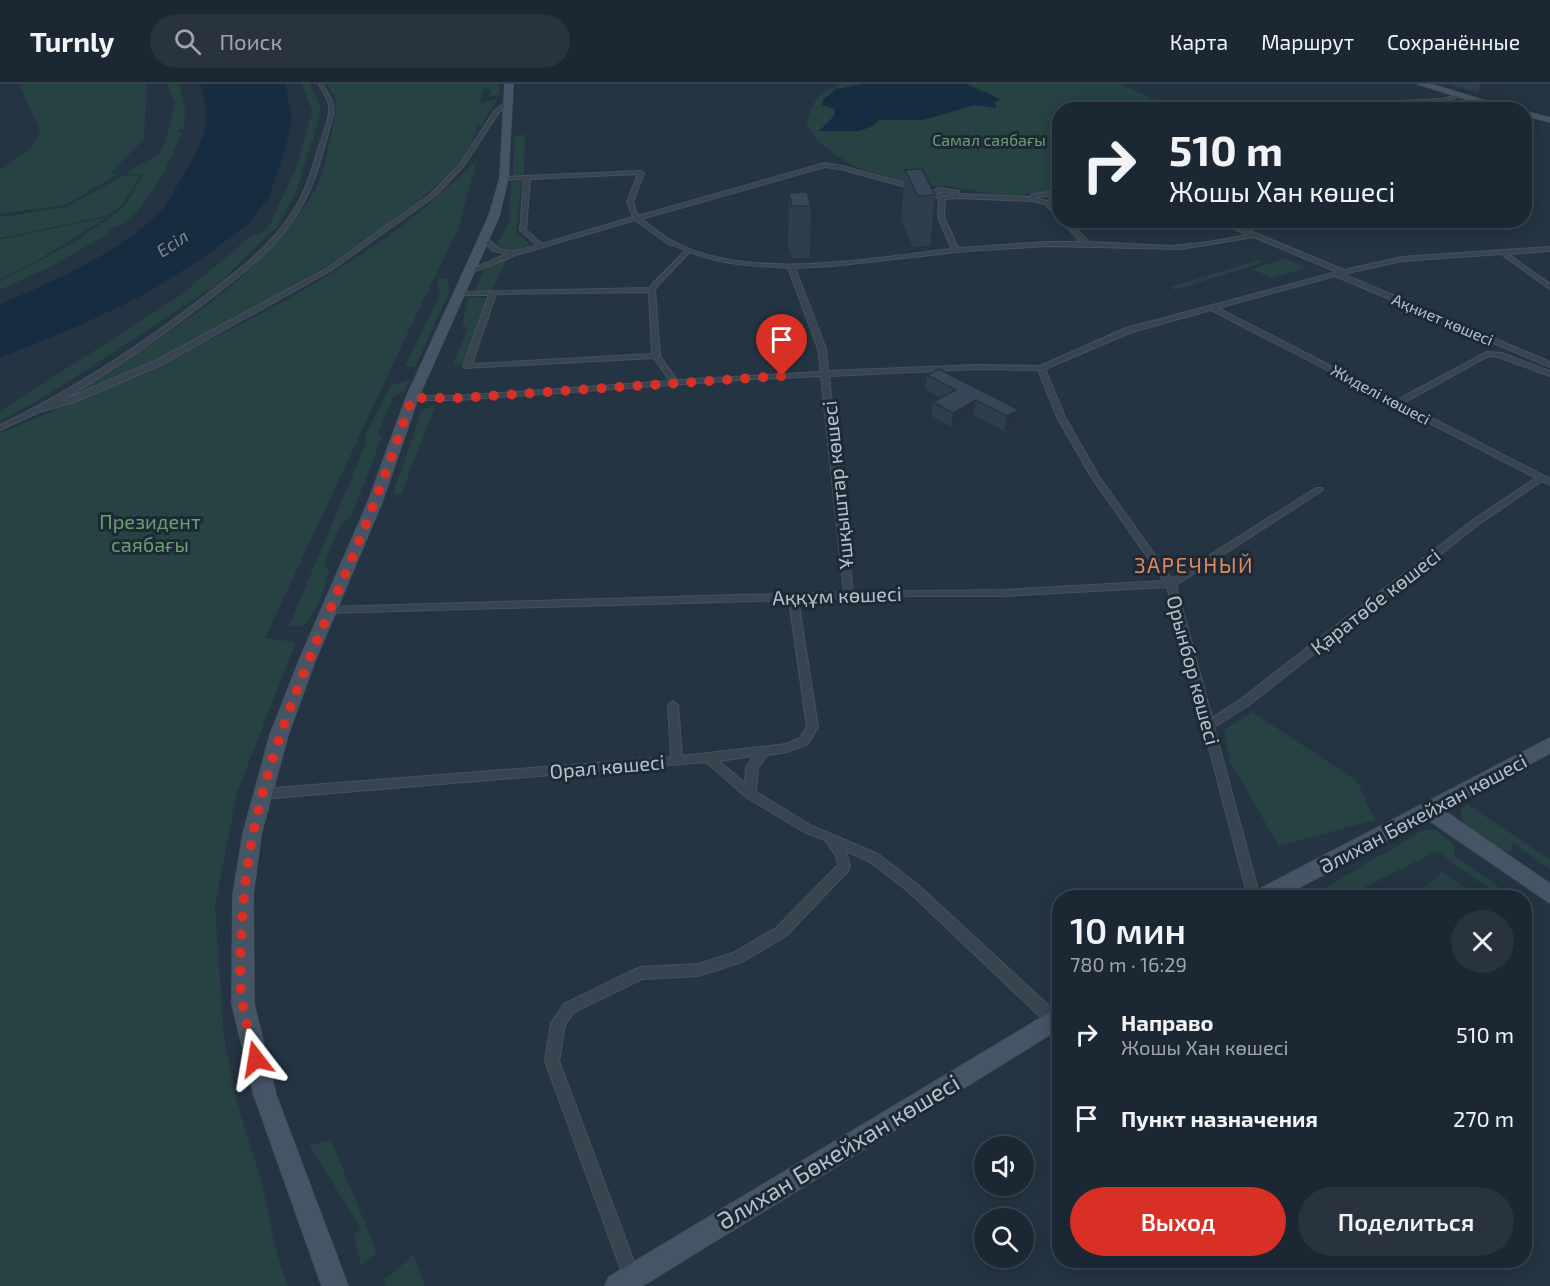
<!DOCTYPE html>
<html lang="ru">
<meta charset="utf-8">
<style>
:root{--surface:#1b2732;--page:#28333e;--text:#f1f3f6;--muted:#a0a5ac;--line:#39444d;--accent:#d93025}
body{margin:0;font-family:"Exo 2",sans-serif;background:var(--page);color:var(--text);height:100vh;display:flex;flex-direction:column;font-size:22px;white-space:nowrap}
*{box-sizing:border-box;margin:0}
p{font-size:20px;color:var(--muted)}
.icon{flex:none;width:33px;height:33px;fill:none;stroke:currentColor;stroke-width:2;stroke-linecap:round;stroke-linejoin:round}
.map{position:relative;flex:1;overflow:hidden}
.side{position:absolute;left:1052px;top:806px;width:480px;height:378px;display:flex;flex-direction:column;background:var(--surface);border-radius:24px;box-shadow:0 3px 15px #0003,0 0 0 2px var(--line)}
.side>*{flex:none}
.banner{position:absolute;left:1052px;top:18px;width:480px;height:126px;border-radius:24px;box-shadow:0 3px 15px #0003,0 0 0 2px var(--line);background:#1b2732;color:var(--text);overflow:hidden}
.fabs{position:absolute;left:974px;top:1052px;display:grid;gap:12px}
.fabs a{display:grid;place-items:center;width:60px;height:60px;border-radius:50%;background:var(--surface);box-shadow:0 3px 15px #0003,0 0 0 2px var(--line);font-size:30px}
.pin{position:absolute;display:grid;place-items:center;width:51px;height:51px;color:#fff;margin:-62px -26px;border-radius:50% 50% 50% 0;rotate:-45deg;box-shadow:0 0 6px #0007}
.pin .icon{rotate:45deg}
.me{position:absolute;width:66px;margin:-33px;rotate:346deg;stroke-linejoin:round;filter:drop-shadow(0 0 4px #0008)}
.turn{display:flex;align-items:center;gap:21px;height:126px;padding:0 18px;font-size:27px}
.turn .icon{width:78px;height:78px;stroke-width:2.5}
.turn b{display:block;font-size:42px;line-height:51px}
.round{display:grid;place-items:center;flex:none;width:63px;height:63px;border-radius:32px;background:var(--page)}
.overview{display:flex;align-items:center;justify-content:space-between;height:102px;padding:0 18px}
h1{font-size:36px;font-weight:600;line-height:45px}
.button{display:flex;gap:12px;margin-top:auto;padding:12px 18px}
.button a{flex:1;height:69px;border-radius:36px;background:var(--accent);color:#fff;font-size:24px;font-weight:600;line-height:69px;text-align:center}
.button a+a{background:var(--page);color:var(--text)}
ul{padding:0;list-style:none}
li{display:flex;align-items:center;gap:18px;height:84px;padding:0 18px}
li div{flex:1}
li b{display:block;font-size:22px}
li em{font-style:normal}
header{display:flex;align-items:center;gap:36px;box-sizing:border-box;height:84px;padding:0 30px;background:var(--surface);border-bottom:2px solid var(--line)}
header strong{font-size:28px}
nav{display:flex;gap:33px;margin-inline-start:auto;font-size:21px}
.search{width:420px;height:54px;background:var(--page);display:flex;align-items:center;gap:15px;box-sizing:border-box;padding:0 21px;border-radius:33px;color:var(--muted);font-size:22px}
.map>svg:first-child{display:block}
.green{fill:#264243}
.water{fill:#162c41}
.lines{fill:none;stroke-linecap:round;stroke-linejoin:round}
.street-casing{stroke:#45515d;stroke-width:2}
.secondary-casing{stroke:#45515d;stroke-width:2}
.street{fill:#384551;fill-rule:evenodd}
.secondary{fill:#465565;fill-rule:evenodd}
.wall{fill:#2e3e4c}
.shaded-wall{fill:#26323e}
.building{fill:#364858;stroke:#26323e;stroke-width:1.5}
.route{stroke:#d93025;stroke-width:10;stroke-dasharray:0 18}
.labels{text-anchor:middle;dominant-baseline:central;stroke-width:6;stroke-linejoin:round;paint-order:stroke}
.far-park-label{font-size:16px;fill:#6b9e71;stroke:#1d2a36}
.far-street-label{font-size:16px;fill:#b5c0cc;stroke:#1d2a36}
.far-water-label{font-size:18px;font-style:italic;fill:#6c8fac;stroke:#1d2a36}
.street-label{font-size:20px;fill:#b5c0cc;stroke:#1d2a36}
.park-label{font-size:20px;fill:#6b9e71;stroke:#1d2a36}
.neighbourhood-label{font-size:21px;letter-spacing:1.5px;fill:#dc8860;stroke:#1d2a36}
.near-street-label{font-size:24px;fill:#b5c0cc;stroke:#1d2a36}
</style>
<header>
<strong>Turnly</strong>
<div class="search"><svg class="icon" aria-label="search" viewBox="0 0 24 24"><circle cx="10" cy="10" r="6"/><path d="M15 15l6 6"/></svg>Поиск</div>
<nav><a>Карта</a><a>Маршрут</a><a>Сохранённые</a></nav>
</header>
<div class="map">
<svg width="1550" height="1202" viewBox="0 0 1550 1202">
<rect width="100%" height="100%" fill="#243442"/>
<!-- green -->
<path class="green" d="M 19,0 L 147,0 L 144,55 L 110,89 L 118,90 L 65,121 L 0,130 L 0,86 L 31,64 L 40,47 Z
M 167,0 L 179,0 L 185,25 L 184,45 L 179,45 L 178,49 L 182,49 C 171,76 146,129 119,142 C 115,144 111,143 107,146 L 109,149 L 54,181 L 0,206 L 0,197 L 71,160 L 104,138 L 125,122 L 143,91 L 126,89 L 159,70 L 165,59 L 175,17 L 172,14 Z
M 302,0 L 310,0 L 321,24 L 317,42 L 296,108 L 278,142 L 219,199 L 43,314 L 0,337 L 0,327 L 181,211 L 251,152 L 261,149 L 269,142 L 297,82 L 312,27 Z
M 327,0 L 497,0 L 500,4 L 498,11 L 490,12 L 491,5 L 483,5 L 479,26 L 481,19 L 497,15 L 482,41 L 477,42 C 471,79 416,120 387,141 C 287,213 179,267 65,316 C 151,259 263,198 315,106 C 325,89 331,48 336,27 L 335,14 Z
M 840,0 L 1119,0 L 1156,16 L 1169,25 L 1059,26 L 1059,108 C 1042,107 1026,111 1009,111 C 988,110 970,105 950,103 C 941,102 931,103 922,102 C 885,98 826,76 807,42 C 810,18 818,10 840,0 Z
M 525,50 L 524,91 L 513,91 L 514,53 Z
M 477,76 L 458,146 L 409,246 L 265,554 L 295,558 L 295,560 L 237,709 L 215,822 L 224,952 L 237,1019 L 262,1099 L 278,1174 L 288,1202 L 0,1202 L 0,349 C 129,295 259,240 375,161 C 412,137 445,106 477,76 Z
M 124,91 L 140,92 L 124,118 L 110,131 L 0,154 L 0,133 L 67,123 Z
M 511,97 L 522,97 L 516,148 L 530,161 C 519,166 507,169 497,160 L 509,138 Z
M 108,133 L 33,179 L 0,195 L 0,156 Z
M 1285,174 L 1305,184 L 1272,194 L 1252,185 Z
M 507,175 L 492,207 L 475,206 L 485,184 Z
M 1259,176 L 1264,178 L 1175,206 L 1170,203 Z
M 440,194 L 448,195 L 449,209 L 415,283 L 405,282 L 440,210 L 437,197 Z
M 472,213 L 488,214 L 463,279 L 452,282 L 468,244 L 462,241 L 468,215 Z
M 410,295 L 405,306 L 394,312 L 378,349 L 382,353 L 351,432 L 340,442 L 324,481 L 329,487 C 325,501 316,534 303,541 C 299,543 294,542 289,542 L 366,359 L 365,351 L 391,301 Z
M 436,320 L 401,411 L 393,410 L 421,327 Z
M 1252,628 L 1357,697 L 1375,736 L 1279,762 L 1230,678 L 1224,646 Z
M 1467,720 L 1550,776 L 1550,785 L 1513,759 L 1511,770 C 1495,760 1460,746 1460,726 Z
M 1423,746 L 1436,746 L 1455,762 L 1454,771 L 1512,813 L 1501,813 L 1437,767 L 1345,813 L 1331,813 L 1322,806 Z
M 1442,788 L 1477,813 L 1413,813 Z
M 331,1056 L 377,1169 L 361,1182 L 354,1152 L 360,1143 L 309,1061 Z
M 414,1171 L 425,1202 L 386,1202 L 384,1196 Z"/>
<!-- water -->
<path class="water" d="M 200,0 L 285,0 L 292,35 L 283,72 L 269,113 L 249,139 L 204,173 L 145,210 L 83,240 L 0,274 L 0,220 C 51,199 120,168 159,129 C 170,117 176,103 184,90 C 203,58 214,38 200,0 Z
M 862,0 L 967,0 L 1000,15 L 995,18 L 996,24 L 975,21 L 923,36 L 879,36 L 873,42 L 859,47 L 819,47 L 835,31 L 834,25 L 822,21 L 823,16 L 836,5 Z"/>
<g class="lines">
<defs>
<path id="street" d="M 319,0 L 323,0 L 333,19 L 334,28 C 324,62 317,97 299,127 C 279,161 246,187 215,211 C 166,249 115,285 61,317 L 157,276 L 326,185 L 431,110 L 459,81 L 495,26 L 506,18 L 510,19 L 499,28 L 463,83 L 435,112 L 330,187 L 163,280 L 74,318 L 39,328 L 0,346 L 0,341 C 72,307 137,264 201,215 C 233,191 267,166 290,132 C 304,112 312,88 318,65 C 322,52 331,34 329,20 C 327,14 322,6 319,0 Z
M 1460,10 L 1462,12 L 1443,17 L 1248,26 L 1197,26 L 1443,15 Z
M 1181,22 L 1194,25 L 1194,26 L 1170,26 Z
M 825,79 L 842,82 L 933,107 L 939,104 L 959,107 L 960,110 L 1031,113 L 1032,110 L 1049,108 L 1059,112 L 1059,116 L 1051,120 L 1059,128 L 1059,134 L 1045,120 L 1033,117 L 957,114 L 945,115 L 944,133 L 958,164 L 1047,158 L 1081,158 L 1060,136 L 1067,136 L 1089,158 L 1170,162 L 1202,159 L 1248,151 L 1215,136 L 1224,136 L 1344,186 L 1402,173 L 1550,163 L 1550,167 L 1508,170 L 1550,200 L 1550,205 L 1501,170 L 1402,177 L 1343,190 L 1550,278 L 1550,283 L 1335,192 L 1218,224 L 1397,316 L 1487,268 L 1502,269 L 1550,287 L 1550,292 L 1498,273 L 1488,272 L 1403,319 L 1550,395 L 1550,401 L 1542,397 L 1479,440 L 1249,621 L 1214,643 L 1260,813 L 1248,813 L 1167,503 L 1004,512 L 912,512 L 798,516 L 818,643 L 808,660 L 787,668 L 767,671 L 758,684 L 756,708 L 812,742 L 878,770 L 917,800 L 1059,931 L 1059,940 L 1054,942 L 1049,941 L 909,808 L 870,778 L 846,767 L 850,783 L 848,787 L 786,852 L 742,878 L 698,892 L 642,895 L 574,928 L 565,941 L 559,977 L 640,1194 L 638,1200 L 632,1202 L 626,1200 L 624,1194 L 545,977 L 551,939 L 564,920 L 636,885 L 641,883 L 698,880 L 733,869 L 776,844 L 838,781 L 836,772 L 825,756 L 804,748 L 746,713 L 706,678 L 261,715 L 257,713 L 255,710 L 257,707 L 261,705 L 671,673 L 668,621 L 673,617 L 678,621 L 682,672 L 786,660 L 800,654 L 807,643 L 789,516 L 328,529 L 323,526 L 328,523 L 844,508 L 821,292 L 754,295 L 459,316 L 412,316 L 408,314 L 412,312 L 459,312 L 670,297 L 654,274 L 464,284 L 463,282 L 489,211 L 461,211 L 458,209 L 459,208 L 650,204 L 653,199 L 686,166 L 667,159 L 635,136 L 516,171 L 473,188 L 469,188 L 469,186 L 507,170 L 491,166 L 482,154 L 483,153 L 487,153 C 502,173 515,168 537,161 L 520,146 L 524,95 L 504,96 L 502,95 L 502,93 L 640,87 L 644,89 L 633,118 L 638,132 ZM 825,83 L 840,85 L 932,110 L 939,115 L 938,133 L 952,165 C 870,174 746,199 671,156 C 660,150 651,142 641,135 ZM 638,90 L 627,118 L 633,133 L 542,160 L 526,146 L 530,95 ZM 940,108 L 954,109 L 954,111 L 943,112 L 938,109 ZM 1048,112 L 1052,115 L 1047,117 L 1036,114 L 1037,113 ZM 1254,153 L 1337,188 L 1126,244 L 1040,282 L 977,281 L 828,287 L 826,265 L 795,184 L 832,182 L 967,167 L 1047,162 L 1181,165 ZM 690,168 C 721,181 755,182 788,184 L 818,265 L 821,288 L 677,296 L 660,272 L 655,206 L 658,201 ZM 649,208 L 652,270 L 472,280 L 496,210 ZM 1211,226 L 1536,394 L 1473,436 L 1241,615 L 1212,634 L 1176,501 L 1323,406 L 1322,404 L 1316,404 L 1172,495 L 1098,391 L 1065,333 L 1045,285 L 1132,248 ZM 977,285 L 1038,286 L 1057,333 L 1090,391 L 1164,497 L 1004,506 L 853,508 L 829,292 ZM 754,672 L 746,683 L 745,699 L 719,677 Z"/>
<path id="secondary" d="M 505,0 L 513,0 L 508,94 L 499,132 L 418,314 L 382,418 L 315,577 L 288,651 L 261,750 L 253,811 L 254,920 L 276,1011 L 348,1202 L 322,1202 L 254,1011 L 232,920 L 233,811 L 243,750 L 270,651 L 299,577 L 368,418 L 406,314 L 489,132 L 500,94 Z
M 1418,0 L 1430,0 L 1515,26 L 1501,26 Z
M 1524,27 L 1550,34 L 1550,38 L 1524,31 Z
M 1550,654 L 1550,669 L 1443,726 L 1550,800 L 1550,819 L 1427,735 L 1281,813 L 1253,813 L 1256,807 Z
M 1059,923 L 1059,945 L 642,1202 L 605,1202 L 609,1193 Z"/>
</defs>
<!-- street casing -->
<use href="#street" class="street-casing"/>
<!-- secondary casing -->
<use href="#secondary" class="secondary-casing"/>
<!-- street -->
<use href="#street" class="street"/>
<!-- secondary -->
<use href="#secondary" class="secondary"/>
</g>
<!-- wall -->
<path class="wall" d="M 1446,0 L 1503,0 L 1478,9 Z
M 905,86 L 935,111 L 930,162 L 913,163 L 901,136 Z
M 789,109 L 811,122 L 810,174 L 792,174 L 788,160 Z
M 1082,136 L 1099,136 L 1084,138 Z
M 927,291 L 1019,326 L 1016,340 L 1004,347 L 973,331 L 951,343 L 931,332 L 933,318 L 941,314 L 925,305 Z"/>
<!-- shaded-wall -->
<path class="shaded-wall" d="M 1481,0 L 1503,0 L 1478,9 Z
M 976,316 L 973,331 L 951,343 L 953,329 Z
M 1019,326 L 1016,340 L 1004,347 L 1007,332 Z"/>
<!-- building -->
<path class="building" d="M 922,85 L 935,111 L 918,112 L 905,86 Z
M 807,108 L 811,122 L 792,122 L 789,109 Z
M 939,285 L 1019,326 L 1007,332 L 976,316 L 953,329 L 933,318 L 956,306 L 927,291 Z"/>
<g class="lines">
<!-- route -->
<path class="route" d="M 256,975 C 252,957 246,940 243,922 C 238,896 241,866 242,840 C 249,682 320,560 375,417 C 388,383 400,349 412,314 L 459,314 L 782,292"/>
</g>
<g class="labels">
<!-- far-park labels -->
<g class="far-park-label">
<text x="989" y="55">Самал саябағы</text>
</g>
<!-- far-street labels -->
<g class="far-street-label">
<text transform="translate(1443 235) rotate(23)">Ақниет көшесі</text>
<text transform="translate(1381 310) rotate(28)">Жиделі көшесі</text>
</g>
<!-- far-water labels -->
<g class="far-water-label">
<text transform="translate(172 159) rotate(-34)">Есіл</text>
</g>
<!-- street labels -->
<g class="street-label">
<text transform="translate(837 401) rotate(-96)">Ұшқыштар көшесі</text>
<text transform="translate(837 511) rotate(-2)">Аққұм көшесі</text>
<text transform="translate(1375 517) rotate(-38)">Қаратөбе көшесі</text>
<text transform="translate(1194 586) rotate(75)">Орынбор көшесі</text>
<text transform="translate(607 682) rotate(-5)">Орал көшесі</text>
<text transform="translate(1423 729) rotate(-28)">Әлихан Бөкейхан көшесі</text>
</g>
<!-- park labels -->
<g class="park-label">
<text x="150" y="437">Президент<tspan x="150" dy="23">саябағы</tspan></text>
</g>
<!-- neighbourhood labels -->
<g class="neighbourhood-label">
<text x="1194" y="480">ЗАРЕЧНЫЙ</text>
</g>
<!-- near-street labels -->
<g class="near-street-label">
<text transform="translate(838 1067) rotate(-31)">Әлихан Бөкейхан көшесі</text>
</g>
</g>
</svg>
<div class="fabs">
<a><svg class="icon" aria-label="sound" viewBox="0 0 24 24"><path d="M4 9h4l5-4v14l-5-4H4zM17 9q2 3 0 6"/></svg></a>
<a><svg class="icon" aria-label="search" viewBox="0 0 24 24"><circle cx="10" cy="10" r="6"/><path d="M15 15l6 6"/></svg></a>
</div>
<div class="pin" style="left:782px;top:292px;background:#d93025"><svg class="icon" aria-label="arrive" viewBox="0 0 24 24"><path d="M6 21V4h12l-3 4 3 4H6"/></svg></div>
<svg class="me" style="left:256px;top:975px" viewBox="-20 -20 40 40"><path d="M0-17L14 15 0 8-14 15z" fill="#d93025" stroke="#fff" stroke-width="4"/></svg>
<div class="banner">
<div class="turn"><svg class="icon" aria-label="right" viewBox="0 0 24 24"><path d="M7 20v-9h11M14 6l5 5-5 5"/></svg><div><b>510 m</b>Жошы Хан көшесі</div></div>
</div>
<section class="side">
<div class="overview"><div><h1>10 мин</h1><p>780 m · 16:29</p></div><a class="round"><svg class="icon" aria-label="close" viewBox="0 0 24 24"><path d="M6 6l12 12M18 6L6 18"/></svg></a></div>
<ul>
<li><svg class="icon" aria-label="right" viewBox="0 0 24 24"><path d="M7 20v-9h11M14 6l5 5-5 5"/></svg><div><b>Направо</b><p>Жошы Хан көшесі</p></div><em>510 m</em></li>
<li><svg class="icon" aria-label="arrive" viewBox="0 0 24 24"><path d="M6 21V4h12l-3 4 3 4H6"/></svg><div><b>Пункт назначения</b></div><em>270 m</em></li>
</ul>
<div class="button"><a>Выход</a><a>Поделиться</a></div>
</section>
</div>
